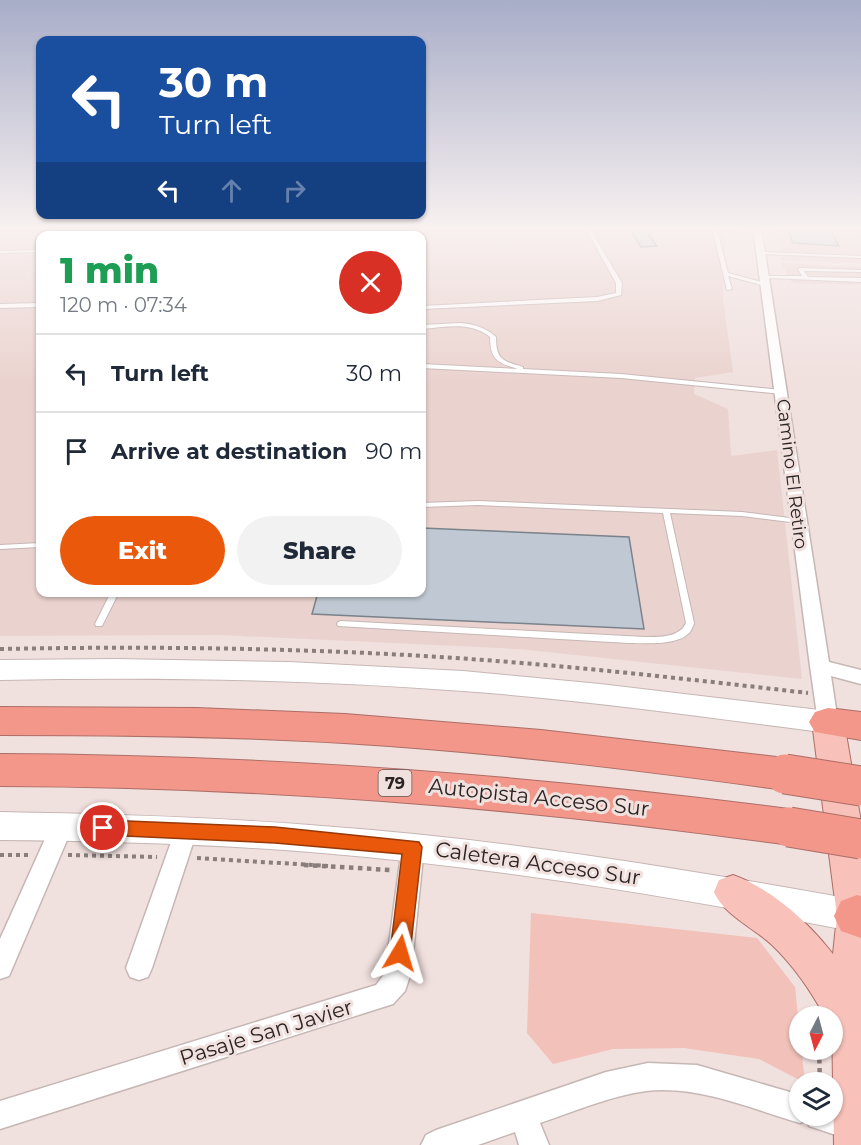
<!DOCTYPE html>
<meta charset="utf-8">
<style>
:root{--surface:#fff;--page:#f2f2f3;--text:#1f2937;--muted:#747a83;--line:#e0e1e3;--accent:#ea580c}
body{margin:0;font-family:Montserrat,sans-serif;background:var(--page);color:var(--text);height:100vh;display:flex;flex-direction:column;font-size:22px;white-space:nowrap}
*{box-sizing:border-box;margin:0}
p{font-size:20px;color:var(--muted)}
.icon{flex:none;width:33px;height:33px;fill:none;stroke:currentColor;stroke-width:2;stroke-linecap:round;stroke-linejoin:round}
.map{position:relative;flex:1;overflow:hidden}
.side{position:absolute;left:36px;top:231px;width:390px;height:366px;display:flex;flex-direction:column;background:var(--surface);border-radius:12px;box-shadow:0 2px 4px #0004}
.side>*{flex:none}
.banner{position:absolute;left:36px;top:36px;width:390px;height:183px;border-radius:12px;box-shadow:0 2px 4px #0004;background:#1a4fa0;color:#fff;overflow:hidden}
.needle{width:39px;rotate:186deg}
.controls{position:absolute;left:789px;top:1006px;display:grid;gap:12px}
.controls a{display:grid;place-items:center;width:54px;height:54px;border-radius:50%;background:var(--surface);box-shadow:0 2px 4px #0004;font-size:30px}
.pin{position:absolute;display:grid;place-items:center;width:51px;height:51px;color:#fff;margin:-26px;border:3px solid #fff;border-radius:50%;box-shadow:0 2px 6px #0007}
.me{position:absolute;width:66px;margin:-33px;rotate:7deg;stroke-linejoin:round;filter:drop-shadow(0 0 4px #0008)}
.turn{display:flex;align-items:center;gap:21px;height:126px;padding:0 24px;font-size:27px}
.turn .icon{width:78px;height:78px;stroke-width:2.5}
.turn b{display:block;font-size:42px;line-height:51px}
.lanes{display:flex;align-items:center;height:57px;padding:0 24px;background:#0003;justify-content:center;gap:30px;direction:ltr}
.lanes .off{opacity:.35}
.round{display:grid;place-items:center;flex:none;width:63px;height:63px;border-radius:32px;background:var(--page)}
.headline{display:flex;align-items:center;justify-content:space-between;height:102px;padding:0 24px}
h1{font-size:36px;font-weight:800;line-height:45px;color:#1e9e55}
.action{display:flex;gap:12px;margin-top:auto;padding:12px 24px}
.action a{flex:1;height:69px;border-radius:36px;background:var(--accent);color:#fff;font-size:24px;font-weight:800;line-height:69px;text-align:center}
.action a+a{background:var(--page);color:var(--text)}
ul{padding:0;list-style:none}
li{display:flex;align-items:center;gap:18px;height:78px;padding:0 24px;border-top:2px solid var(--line)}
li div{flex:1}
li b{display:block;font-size:22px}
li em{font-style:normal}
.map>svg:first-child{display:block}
.built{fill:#ead2ce;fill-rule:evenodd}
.green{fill:#f1c1ba}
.building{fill:#c0c9d3;stroke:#7a828b;stroke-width:1.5}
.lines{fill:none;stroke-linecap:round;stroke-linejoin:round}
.lane-casing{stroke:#c6b7b5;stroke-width:2}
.street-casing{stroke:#c6b7b5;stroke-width:3}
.secondary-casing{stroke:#c6b7b5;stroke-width:2}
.primary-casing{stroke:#ac6e66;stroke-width:2}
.highway-casing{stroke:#ac6e66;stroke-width:2}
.path-far1{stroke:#897e7c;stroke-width:4;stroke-dasharray:4 4;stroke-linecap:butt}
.path{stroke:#897e7c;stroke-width:4.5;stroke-dasharray:4.5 4.5;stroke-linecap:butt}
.lane{fill:#fff;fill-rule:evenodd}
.street{fill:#fff;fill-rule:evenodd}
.secondary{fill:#fff;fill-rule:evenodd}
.primary{fill:#f8c1b9;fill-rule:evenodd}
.highway{fill:#f3978b;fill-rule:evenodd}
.highway-bridge-casing{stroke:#ac6e66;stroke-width:41;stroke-linecap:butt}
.highway-bridge{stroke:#f3978b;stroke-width:39}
.route{fill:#ea580c;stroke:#983908;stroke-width:1.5}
.labels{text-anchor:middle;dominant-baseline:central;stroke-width:6;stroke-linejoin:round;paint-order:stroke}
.shield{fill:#f0e0de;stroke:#655c5a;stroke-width:1.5}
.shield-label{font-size:16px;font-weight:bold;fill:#292322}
.street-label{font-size:18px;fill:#292322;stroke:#f0e0de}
.near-street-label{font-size:21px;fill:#292322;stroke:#f0e0de}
</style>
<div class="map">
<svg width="861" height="1145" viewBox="0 0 861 1145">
<rect width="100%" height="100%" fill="#f0e0de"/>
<!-- built -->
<path class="built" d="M 0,227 L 726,227 L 723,299 L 733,372 L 695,378 L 694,394 L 728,409 L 731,456 L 777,450 L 802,679 L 519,649 L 220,635 L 0,636 ZM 40,236 L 422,236 L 422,592 L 40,592 Z
M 776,227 L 861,227 L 861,263 L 782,260 Z
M 781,263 L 861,267 L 861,285 L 792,283 Z"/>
<!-- green -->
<path class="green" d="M 531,913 L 757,938 L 795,987 L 805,1083 L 759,1059 L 684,1048 L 613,1049 L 553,1064 L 527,1033 Z"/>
<!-- building -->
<path class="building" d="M 786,227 L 829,227 L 839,246 L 793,243 Z
M 631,231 L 646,231 L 657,246 L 641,247 Z
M 422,528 L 629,537 L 644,629 L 312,614 L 318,592 L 422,592 Z"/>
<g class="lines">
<defs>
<path id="lane" d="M 292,227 L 296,227 L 293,236 L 289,236 Z
M 585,227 L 589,227 L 622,283 L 621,295 L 597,301 L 422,309 L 422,306 L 597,297 L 616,293 L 616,283 Z
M 712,227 L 758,230 L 760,231 L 758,232 L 717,230 L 728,273 L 762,282 L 762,280 L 769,276 L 802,276 L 798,269 L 800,268 L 861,270 L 861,272 L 804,271 L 808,277 L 861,278 L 861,282 L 770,278 L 765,282 L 768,284 L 765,286 L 728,276 L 732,289 L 727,290 Z
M 838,227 L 861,227 L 861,229 L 840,228 Z
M 40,250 L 40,252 L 0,253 L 0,251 Z
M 761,252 L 861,256 L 861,258 L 759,254 L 759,252 Z
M 40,303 L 40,307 L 0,308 L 0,304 Z
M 460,323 C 474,324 485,327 496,337 C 496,360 503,361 523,367 L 523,369 L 621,374 L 782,390 L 785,392 L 782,394 L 621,378 L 422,368 L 422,364 L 518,369 C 498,363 490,360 490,337 C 471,321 445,327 422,329 L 422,325 Z
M 478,501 L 742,512 L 798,519 L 802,521 L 798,523 L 742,516 L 670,513 L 694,623 C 694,624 691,631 690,632 C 678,646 646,643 629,643 L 338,626 L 337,624 L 338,622 L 341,621 L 645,637 C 659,637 679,638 686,623 L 663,513 L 478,505 L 422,507 L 422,503 Z
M 40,543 L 40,547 L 0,549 L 0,545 Z
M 111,592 L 119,592 L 102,626 L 96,626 L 95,624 Z"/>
<path id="street" d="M 753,227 L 761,227 L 829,662 L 861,670 L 861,684 L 831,676 L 838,722 L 835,727 L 828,729 L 821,727 L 818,722 L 810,666 Z
M 62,817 L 70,819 L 73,826 L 9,976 L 0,979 L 0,939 L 54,819 Z
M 186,822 L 194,824 L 197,831 L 152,968 L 148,977 L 139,980 L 130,977 L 126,968 L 175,831 L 178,824 Z
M 413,837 L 421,840 L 424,847 L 411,973 L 405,991 L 393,1004 L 0,1129 L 0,1101 L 376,985 L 385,973 L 402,847 L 405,840 Z
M 648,1063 L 697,1065 L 800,1095 L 800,1116 L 832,1116 L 832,1106 L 861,1116 L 861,1138 L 854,1141 L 809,1126 L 807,1120 L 800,1123 C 752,1109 698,1085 646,1091 C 610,1096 575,1111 540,1123 L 549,1145 L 519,1145 L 515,1132 L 478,1145 L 421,1145 L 426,1135 L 436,1130 L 606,1072 Z"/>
<path id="secondary" d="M 116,659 L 289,662 L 463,671 L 600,684 L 828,711 L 838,714 L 842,722 L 838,730 L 828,733 C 706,717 585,700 463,691 C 309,679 154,677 0,680 L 0,660 Z
M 0,812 C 108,814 215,817 322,826 C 502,839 680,868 857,900 L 861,901 L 861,931 L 857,932 C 680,898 502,868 322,853 C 215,844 108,841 0,840 Z"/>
<path id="primary" d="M 828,710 L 839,713 L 844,722 L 861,822 L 861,1145 L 834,1145 L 832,1017 L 825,1017 C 811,991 794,966 772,945 C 754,928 724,915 714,892 L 719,880 L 733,875 C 772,889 807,921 833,954 L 837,916 L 812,722 L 817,713 Z"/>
<path id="highway" d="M 0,707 L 197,708 L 345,714 L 541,730 L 785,758 L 799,763 L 805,774 L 799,785 L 785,790 C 638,770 492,752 344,743 C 229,736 115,735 0,735 Z
M 828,708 L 861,712 L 861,740 L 815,732 L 809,722 L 815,712 Z
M 0,754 C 265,755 527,775 789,809 L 804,814 L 810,827 L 804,840 L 789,845 C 527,808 265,787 0,786 Z
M 857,895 L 861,896 L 861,938 L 841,931 L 834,916 L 841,901 Z"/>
</defs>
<!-- lane casing -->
<use href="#lane" class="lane-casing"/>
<!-- street casing -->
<use href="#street" class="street-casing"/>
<!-- secondary casing -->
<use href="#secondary" class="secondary-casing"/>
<!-- primary casing -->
<use href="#primary" class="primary-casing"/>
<!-- highway casing -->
<use href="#highway" class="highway-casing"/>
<!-- path-far1 -->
<path class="path-far1" d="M 0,649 C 157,646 314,648 470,659 C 583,667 696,680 808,693
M 0,855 L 28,855
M 68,855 L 157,857
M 197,858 L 328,866"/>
<!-- path -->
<path class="path" d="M 304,865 L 391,870
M 819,1050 L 820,1083"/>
<!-- lane -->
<use href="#lane" class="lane"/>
<!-- street -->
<use href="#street" class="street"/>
<!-- secondary -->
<use href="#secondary" class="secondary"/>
<!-- primary -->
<use href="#primary" class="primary"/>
<!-- highway -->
<use href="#highway" class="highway"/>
<defs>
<path id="highway-bridge" d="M 785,774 L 861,786
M 789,827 L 861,839"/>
</defs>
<!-- highway-bridge casing -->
<use href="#highway-bridge" class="highway-bridge-casing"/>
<!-- highway-bridge -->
<use href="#highway-bridge" class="highway-bridge"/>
</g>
<!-- sky -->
<linearGradient id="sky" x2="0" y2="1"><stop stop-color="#a8adc8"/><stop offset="0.59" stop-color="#f8f1f0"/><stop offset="1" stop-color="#f8f1f0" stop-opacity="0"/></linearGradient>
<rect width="861" height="387" fill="url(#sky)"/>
<!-- route -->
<path class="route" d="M 103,820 L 275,827 L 419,842 L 422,847 L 410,953 L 407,960 L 400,963 L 393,960 L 390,953 L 402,854 L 275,843 L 103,835 L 97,833 L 94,828 L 97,822 Z"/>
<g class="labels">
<!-- shield labels -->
<rect class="shield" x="378.5" y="770" width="33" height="26" rx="4.5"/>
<g class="shield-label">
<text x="395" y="783">79</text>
</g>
<!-- street labels -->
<g class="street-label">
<text transform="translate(792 474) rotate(83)">Camino El Retiro</text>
</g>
<!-- near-street labels -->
<g class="near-street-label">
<text transform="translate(539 797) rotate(6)">Autopista Acceso Sur</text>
<text transform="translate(538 863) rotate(8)">Caletera Acceso Sur</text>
<text transform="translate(266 1032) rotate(-17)">Pasaje San Javier</text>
</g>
</g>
</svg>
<div class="controls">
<a><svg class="needle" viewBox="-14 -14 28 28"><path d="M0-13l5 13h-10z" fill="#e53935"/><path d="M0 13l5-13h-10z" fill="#747a83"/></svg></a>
<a><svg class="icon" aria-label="layers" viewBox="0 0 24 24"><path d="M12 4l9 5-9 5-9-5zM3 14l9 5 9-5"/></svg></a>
</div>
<div class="pin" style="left:103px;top:828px;background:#d93025"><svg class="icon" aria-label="arrive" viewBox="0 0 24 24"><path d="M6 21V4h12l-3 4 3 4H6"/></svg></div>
<svg class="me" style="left:400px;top:953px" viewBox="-20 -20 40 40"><path d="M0-17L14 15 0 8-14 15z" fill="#ea580c" stroke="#fff" stroke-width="4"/></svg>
<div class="banner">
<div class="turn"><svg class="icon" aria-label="left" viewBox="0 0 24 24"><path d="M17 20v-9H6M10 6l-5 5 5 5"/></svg><div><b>30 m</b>Turn left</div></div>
<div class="lanes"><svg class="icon" aria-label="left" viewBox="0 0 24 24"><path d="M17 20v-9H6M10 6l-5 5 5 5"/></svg><svg class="icon off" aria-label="ahead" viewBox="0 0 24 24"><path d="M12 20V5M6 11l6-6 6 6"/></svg><svg class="icon off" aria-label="right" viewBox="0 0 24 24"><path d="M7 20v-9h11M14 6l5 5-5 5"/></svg></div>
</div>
<section class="side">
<div class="headline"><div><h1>1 min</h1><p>120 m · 07:34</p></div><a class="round" style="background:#d93025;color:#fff"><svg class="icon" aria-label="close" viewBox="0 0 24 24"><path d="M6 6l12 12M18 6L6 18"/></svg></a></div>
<ul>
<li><svg class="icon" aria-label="left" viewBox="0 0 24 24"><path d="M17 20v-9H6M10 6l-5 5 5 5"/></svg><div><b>Turn left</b></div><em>30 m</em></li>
<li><svg class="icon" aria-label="arrive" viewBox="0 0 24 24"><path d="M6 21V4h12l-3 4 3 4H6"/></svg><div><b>Arrive at destination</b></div><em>90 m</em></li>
</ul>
<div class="action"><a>Exit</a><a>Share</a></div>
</section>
</div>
